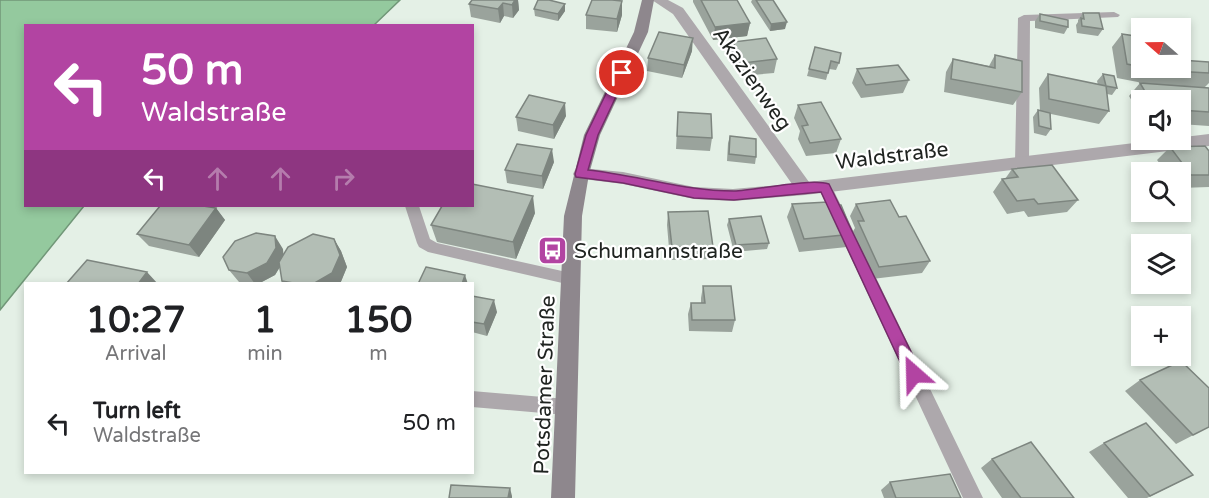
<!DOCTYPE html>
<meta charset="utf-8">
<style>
:root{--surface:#fff;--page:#f6f6f6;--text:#202124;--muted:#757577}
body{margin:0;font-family:"Varela Round",sans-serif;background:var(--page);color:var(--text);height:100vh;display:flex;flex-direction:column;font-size:22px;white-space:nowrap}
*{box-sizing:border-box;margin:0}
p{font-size:20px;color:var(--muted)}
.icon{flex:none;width:33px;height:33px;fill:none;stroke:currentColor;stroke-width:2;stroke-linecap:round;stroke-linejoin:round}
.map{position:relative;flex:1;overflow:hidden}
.sheet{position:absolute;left:24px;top:282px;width:450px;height:192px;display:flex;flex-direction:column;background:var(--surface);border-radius:0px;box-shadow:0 3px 9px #0003}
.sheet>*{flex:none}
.banner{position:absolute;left:24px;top:24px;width:450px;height:183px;border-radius:0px;box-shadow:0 3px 9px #0003;background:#b244a2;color:#fff;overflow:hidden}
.needle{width:39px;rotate:290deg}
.tools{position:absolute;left:1131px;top:18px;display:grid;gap:12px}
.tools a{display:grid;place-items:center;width:60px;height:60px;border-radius:0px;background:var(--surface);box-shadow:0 3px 9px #0003;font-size:30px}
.pin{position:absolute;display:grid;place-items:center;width:51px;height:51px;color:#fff;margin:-26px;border:3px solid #fff;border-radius:50%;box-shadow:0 2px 6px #0007}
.me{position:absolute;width:66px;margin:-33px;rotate:335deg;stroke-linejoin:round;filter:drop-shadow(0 0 4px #0008)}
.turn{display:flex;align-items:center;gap:21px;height:126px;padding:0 18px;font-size:27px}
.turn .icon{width:78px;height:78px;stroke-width:2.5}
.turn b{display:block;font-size:42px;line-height:51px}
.lanes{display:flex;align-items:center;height:57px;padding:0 18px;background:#0003;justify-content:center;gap:30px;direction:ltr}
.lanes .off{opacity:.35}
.eta{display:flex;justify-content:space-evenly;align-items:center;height:102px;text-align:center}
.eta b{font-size:36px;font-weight:700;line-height:42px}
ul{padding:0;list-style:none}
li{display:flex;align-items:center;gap:18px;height:78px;padding:0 18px}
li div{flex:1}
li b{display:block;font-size:22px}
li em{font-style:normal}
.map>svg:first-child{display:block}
.water{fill:#94c99e;stroke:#719778;stroke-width:1.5}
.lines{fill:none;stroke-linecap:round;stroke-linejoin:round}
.lane{fill:#ada8ac;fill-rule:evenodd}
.street{fill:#ada8ac;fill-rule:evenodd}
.secondary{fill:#8e878d;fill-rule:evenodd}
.wall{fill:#9aa39c}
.shaded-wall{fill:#7d857f}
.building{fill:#b3beb5;stroke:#7d857f;stroke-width:1.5}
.route{fill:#b244a2;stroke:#742c69;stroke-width:1.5}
.labels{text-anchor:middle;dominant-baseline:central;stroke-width:4.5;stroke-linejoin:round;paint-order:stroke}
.street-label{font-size:21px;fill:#1f2320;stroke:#fff}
.poi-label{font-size:21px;fill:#1f2320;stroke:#fff;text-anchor:start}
</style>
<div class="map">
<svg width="1209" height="498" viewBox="0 0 1209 498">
<rect width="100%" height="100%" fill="#e4f0e6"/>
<!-- water -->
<path class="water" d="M 0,0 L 400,0 L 374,25 L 26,26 L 26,206 L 84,206 L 0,310 Z"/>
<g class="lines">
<!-- lane -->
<path class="lane" d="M 1114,12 L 1120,15 L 1118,17 L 1030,21 L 1029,162 L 1022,167 L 1017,165 L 1015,162 L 1018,18 L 1024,15 Z
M 825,182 L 832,187 L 983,498 L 963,498 L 818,187 Z
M 405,206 L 419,206 L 430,239 L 437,243 L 571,273 L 576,274 L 579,279 L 576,284 L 571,285 L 428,252 L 419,247 L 417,243 Z
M 472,391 L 566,399 L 572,401 L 575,407 L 572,413 L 566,415 L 472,407 Z"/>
<!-- street -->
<path class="street" d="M 652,0 L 668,0 L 683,8 L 809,182 L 1209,134 L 1209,146 L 805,195 L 733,201 L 694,199 L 623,184 L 575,178 L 573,174 L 575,170 L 581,168 L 623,172 L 694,187 L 733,189 L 792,184 L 673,14 Z"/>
<!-- secondary -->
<path class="secondary" d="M 642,0 L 654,0 L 648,32 L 600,135 L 589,174 L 582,216 L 575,498 L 551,498 L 564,216 L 584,135 L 634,32 Z"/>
</g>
<!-- wall -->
<path class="wall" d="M 472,0 L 518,0 L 519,10 L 513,18 L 504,16 L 500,23 L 471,17 L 469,4 Z
M 693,0 L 737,0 L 750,23 L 747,36 L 713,40 L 693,2 Z
M 752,0 L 773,0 L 785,29 L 770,31 L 751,2 Z
M 534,9 L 565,11 L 558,21 L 535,16 Z
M 1083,13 L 1103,29 L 1098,36 L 1077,33 L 1076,25 L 1078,22 L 1078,20 Z
M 1040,14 L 1068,27 L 1064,34 L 1035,28 L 1035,21 Z
M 586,15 L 622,15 L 617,32 L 586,29 Z
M 1122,34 L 1142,68 L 1209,62 L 1209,83 L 1205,87 L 1209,88 L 1209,126 L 1180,124 L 1180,100 L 1142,100 L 1142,118 L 1129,96 L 1140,83 L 1143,83 L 1117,78 L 1112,47 Z
M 733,42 L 777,59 L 774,73 L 741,76 L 731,55 Z
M 815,47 L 839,63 L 836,70 L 829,69 L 826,80 L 807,76 Z
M 692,51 L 682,78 L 647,71 L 648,58 Z
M 995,55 L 1022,92 L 1013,105 L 944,92 L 946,72 L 953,59 L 989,66 Z
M 857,69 L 909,80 L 903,93 L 861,98 L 852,83 Z
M 1048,74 L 1098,85 L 1097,81 L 1103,74 L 1117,88 L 1112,95 L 1107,94 L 1109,111 L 1099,124 L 1051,114 L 1051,129 L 1046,136 L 1034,133 L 1033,117 L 1038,110 L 1040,111 L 1039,88 Z
M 798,105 L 841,139 L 836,153 L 806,156 L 798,139 L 800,131 L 794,118 Z
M 678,112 L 712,138 L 710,151 L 676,149 Z
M 566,116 L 554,139 L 518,131 L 516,117 Z
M 730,136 L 756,157 L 755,164 L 727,161 L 728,143 Z
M 1170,147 L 1209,151 L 1209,187 L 1180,188 L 1180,172 L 1166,172 L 1157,160 Z
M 554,162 L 543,189 L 507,183 L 505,170 Z
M 1012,169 L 1078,200 L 1067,212 L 1028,217 L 1024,211 L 1007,214 L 993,192 L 1002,179 L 1005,179 Z
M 792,204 L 829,205 L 852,233 L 855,228 L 850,216 L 856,204 L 899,217 L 930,261 L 922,273 L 872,279 L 852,235 L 847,247 L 799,252 L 787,217 Z
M 216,208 L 225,220 L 199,257 L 149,246 L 137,234 Z
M 668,212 L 713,247 L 711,259 L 670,260 L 667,225 Z
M 535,213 L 516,259 L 437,242 L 431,225 Z
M 729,219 L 769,243 L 767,249 L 734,252 L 727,225 Z
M 334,239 L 341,251 L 347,267 L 340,284 L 284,284 L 282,281 L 280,267 L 275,275 L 258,284 L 246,284 L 239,282 L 229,270 L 283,249 L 283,254 Z
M 703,286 L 735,320 L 732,332 L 689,331 L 688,314 L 691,303 L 701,303 L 701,298 Z
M 472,296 L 497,312 L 487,336 L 472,332 Z
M 1140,380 L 1209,427 L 1176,444 L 1125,391 Z
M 1104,443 L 1193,475 L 1147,498 L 1128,498 L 1089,452 Z
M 992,459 L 1074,498 L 1002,498 L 981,468 Z
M 890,482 L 961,498 L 884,498 L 881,490 Z"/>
<!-- shaded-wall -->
<path class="shaded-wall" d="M 515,0 L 518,0 L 519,10 L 513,18 L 512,5 Z
M 622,1 L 622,15 L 617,32 L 617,19 Z
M 503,3 L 504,16 L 500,23 L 498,9 Z
M 565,4 L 565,11 L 558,21 L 558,14 Z
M 787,22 L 785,29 L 770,31 L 771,24 Z
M 750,23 L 747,36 L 713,40 L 715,27 Z
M 693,38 L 692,51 L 682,78 L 684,65 Z
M 565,103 L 566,116 L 554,139 L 553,125 Z
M 552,149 L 554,162 L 543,189 L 542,176 Z
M 533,196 L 535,213 L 516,259 L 513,242 Z
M 216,208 L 225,220 L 199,257 L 189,245 Z
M 275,236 L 283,249 L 284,260 L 275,275 L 258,284 L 255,284 L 247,273 Z
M 334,239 L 341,251 L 347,267 L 340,284 L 313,284 Z
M 147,272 L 158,284 L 138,284 Z
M 465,275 L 468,284 L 462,284 Z
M 494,300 L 497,312 L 487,336 L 484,324 Z
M 510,488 L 512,496 L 512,498 L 508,498 Z"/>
<!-- building -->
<path class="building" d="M 472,0 L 515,0 L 512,5 L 503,3 L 498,9 L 469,4 Z
M 538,0 L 549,0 L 565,4 L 558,14 L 534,9 Z
M 592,0 L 612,0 L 622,1 L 617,19 L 586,15 Z
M 701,0 L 737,0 L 750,23 L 715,27 Z
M 756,0 L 773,0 L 787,22 L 771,24 Z
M 1083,13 L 1099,13 L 1103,29 L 1082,26 L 1081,18 L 1084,19 Z
M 1040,14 L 1068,20 L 1068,27 L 1040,21 Z
M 659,32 L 693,38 L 684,65 L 648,58 Z
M 1122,34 L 1142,37 L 1142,67 L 1127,64 Z
M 766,38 L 777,59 L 743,63 L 733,42 Z
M 815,47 L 841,53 L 839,63 L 831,61 L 828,73 L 809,69 Z
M 995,55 L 1022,61 L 1022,92 L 951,79 L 953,59 L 995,68 Z
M 1180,60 L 1209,62 L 1209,73 L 1155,70 L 1142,68 L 1180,68 Z
M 898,65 L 909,80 L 866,85 L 857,69 Z
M 1048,74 L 1106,86 L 1109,111 L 1049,99 Z
M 1103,74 L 1114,76 L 1117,88 L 1106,86 Z
M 1140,83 L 1209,88 L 1209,112 L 1180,110 L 1180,100 L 1150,100 Z
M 529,95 L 565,103 L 553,125 L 516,117 Z
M 821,102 L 841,139 L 810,143 L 802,126 L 808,125 L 798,105 Z
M 1038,110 L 1050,113 L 1051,129 L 1039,126 Z
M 678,112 L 711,114 L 712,138 L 677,136 Z
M 730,136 L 756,139 L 756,157 L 729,154 Z
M 517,144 L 552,149 L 542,176 L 505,170 Z
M 1205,146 L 1209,151 L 1209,175 L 1191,175 L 1170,147 Z
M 1052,165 L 1078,200 L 1038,204 L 1034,199 L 1017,201 L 1002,179 L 1018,177 L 1012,169 Z
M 472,184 L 533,196 L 513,242 L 431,225 L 442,206 L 472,206 Z
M 890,200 L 899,217 L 906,216 L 930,261 L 879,267 L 858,221 L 864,221 L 856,204 Z
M 828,202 L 829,205 L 841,205 L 853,234 L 804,239 L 792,204 Z
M 160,206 L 203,206 L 216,208 L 189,245 L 137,234 Z
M 708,211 L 713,247 L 672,247 L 668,212 Z
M 761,216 L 769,243 L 736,245 L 729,219 Z
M 256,233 L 275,236 L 276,248 L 267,263 L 247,273 L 229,270 L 223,257 L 235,241 Z
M 313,234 L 334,239 L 340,255 L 332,273 L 313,284 L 299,284 L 282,281 L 279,262 L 288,247 Z
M 87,260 L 147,272 L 138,284 L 66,284 Z
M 426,267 L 465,275 L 462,284 L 418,284 Z
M 703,286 L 731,286 L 735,320 L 692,320 L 691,303 L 705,303 Z
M 472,296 L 494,300 L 484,324 L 472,322 Z
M 1181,361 L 1209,388 L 1209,427 L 1193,435 L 1140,380 Z
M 1146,423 L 1193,475 L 1150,496 L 1104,443 Z
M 1031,442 L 1074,498 L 1021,498 L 992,459 Z
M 950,474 L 961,498 L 896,498 L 890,482 Z
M 451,485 L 510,488 L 508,498 L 449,498 Z"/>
<!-- route -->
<path class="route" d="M 622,70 L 627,73 L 598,135 L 588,170 C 636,175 685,191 734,191 C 756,190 811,178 829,184 L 919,368 L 921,374 L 919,379 L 914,381 L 908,379 L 821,192 L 734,200 L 694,198 L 623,183 L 576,177 L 575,174 L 586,135 L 616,73 Z"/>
<!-- icons -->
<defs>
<symbol id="bus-square" viewBox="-11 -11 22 22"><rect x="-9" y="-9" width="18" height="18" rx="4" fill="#b244a2" stroke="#fff"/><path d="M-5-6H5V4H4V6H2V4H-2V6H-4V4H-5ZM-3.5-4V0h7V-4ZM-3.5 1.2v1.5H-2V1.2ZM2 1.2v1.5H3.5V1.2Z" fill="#fff"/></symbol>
</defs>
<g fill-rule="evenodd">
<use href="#bus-square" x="536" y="234" width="33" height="33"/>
</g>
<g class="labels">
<!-- street labels -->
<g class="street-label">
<text transform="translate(752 79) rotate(55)">Akazienweg</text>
<text transform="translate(892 156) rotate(-7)">Waldstraße</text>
<text transform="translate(545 385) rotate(-88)">Potsdamer Straße</text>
</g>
<!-- poi labels -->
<g class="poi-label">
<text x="574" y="251">Schumannstraße</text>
</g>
</g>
</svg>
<div class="tools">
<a><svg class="needle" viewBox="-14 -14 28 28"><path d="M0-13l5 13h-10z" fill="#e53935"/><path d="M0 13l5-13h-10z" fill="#757577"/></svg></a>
<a><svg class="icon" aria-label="sound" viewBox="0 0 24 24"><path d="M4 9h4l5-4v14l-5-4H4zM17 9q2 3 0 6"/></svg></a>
<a><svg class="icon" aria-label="search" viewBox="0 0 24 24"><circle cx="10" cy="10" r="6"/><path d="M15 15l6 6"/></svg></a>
<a><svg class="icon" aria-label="layers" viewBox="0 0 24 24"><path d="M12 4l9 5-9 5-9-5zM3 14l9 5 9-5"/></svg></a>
<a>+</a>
</div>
<div class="pin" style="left:622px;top:73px;background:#d93025"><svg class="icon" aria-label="arrive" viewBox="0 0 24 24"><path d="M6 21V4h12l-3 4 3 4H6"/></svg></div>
<svg class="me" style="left:914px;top:374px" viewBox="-20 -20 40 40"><path d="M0-17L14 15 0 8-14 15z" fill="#b244a2" stroke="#fff" stroke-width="4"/></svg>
<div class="banner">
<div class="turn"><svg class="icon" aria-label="left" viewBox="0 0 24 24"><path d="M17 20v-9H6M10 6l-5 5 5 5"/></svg><div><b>50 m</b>Waldstraße</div></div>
<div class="lanes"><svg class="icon" aria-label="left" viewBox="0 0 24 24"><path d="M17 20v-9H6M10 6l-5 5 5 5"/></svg><svg class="icon off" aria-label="ahead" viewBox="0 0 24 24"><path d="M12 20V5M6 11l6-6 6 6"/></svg><svg class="icon off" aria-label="ahead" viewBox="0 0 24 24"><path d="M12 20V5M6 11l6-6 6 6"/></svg><svg class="icon off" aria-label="right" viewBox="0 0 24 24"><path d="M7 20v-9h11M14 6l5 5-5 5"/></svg></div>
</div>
<section class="sheet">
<div class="eta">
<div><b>10:27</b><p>Arrival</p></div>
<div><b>1</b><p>min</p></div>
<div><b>150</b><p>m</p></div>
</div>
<ul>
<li><svg class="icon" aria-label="left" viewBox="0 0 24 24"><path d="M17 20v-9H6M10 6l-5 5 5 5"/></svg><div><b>Turn left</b><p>Waldstraße</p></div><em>50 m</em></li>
</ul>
</section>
</div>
